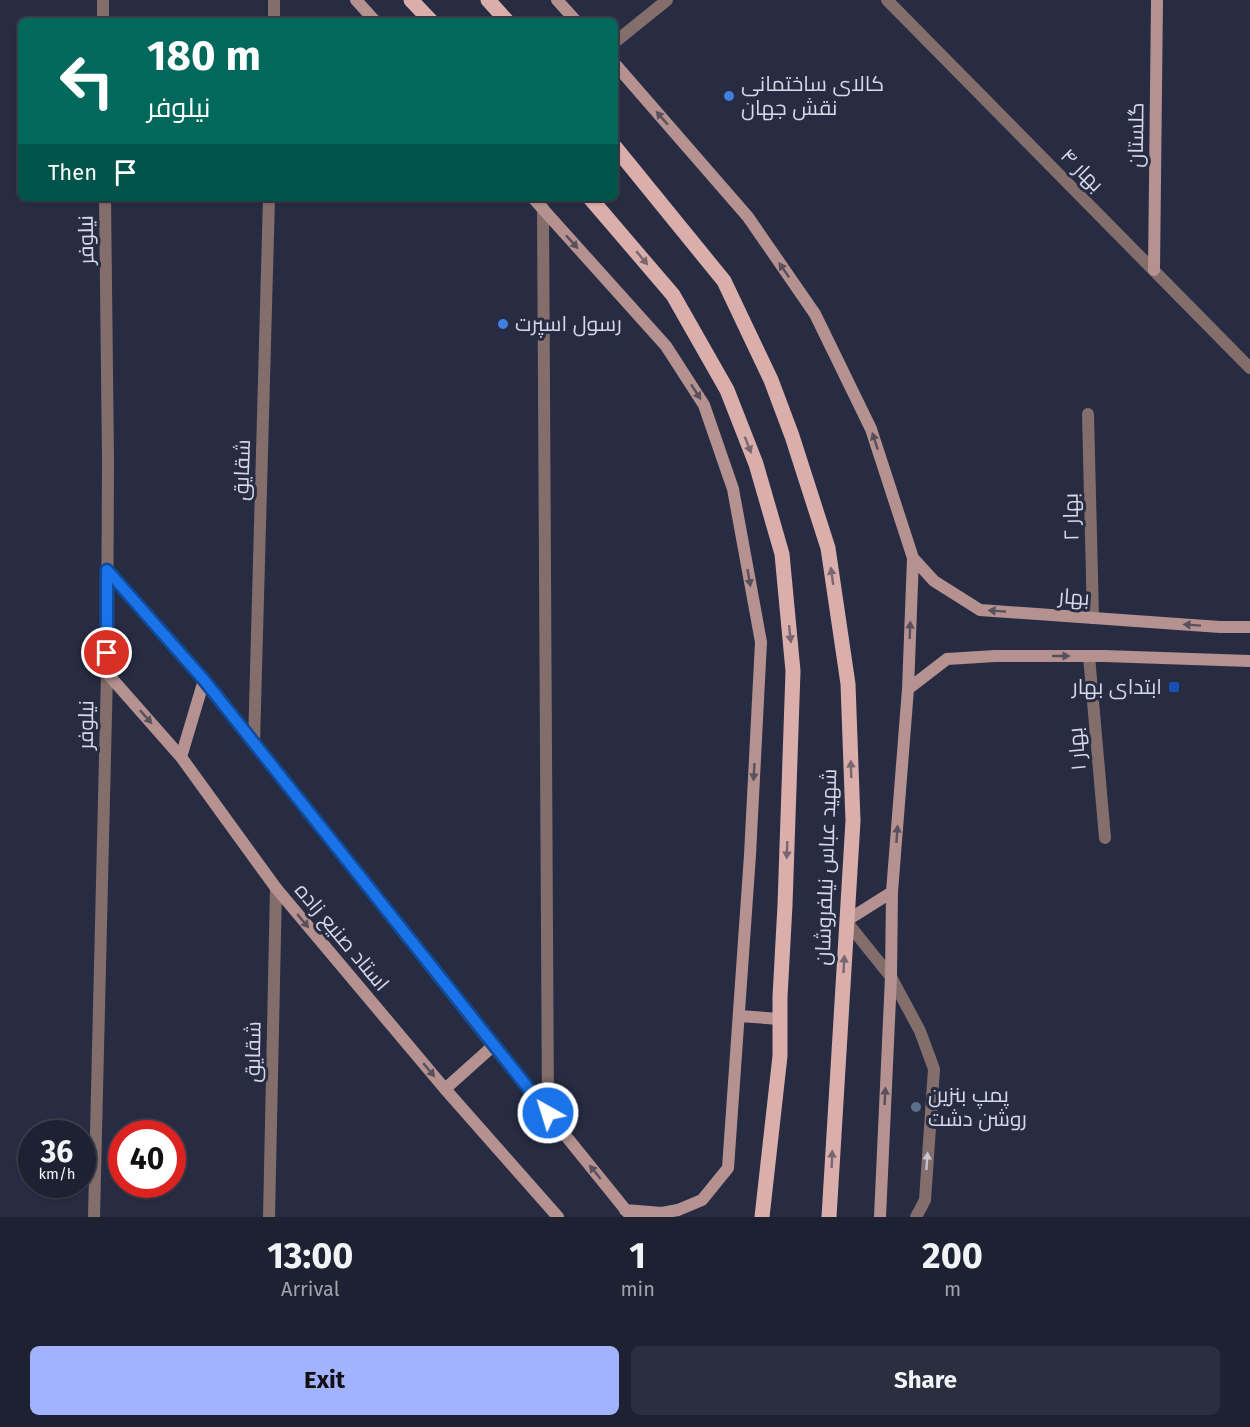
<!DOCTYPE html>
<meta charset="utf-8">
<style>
:root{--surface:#1d2132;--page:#2a2e3e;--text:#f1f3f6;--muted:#a0a3ac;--line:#3b3e4d;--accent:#a3b2fd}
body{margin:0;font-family:"Fira Sans",Cairo,sans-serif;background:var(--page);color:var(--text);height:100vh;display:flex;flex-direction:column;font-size:22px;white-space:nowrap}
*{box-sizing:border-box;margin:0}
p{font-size:20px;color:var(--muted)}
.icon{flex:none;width:33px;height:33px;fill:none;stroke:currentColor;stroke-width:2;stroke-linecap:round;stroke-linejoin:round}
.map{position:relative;height:1217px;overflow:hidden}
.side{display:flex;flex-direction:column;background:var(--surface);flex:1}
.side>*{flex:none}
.banner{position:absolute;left:18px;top:18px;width:600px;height:183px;border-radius:9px;box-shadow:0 2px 4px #0004,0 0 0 2px var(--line);background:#00695c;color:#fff;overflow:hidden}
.speed{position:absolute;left:18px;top:1120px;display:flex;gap:12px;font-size:30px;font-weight:700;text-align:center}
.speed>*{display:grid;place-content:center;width:78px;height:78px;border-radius:50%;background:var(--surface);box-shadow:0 2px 4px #0004,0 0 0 2px var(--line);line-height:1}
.speed small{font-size:15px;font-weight:400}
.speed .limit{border:9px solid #d22;background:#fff;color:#111}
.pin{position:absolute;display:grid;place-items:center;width:51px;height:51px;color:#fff;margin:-26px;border:3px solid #fff;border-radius:50%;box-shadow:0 2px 6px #0007}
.me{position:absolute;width:66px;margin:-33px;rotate:321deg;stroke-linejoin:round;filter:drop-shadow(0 0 4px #0008)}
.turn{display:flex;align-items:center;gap:21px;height:126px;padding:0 30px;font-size:27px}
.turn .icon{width:78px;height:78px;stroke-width:2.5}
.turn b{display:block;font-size:42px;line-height:51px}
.then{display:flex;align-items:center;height:57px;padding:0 30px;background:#0003;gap:12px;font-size:22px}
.eta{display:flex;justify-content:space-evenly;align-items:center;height:102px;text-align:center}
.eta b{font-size:36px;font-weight:700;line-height:42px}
.cta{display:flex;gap:12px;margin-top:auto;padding:12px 30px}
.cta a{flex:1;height:69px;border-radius:9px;background:var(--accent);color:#111;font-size:24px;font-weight:700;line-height:69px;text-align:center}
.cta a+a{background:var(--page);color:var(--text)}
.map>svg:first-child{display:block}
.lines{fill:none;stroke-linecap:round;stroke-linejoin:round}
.lane{stroke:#846e6c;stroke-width:12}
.street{stroke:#846e6c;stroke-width:12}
.secondary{stroke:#b5928f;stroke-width:12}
.primary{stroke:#daaeaa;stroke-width:15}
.oneway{fill:#59505e}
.oneway2{fill:#786671}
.oneway3{fill:#c5c4cf}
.route-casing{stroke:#114b97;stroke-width:15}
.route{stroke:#1a73e8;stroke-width:10}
.shop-dot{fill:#3f7fe0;stroke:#272c43;stroke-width:2}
.transit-dot{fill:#1a4fb4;stroke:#272c43;stroke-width:2}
.service-dot{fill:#5c6f8a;stroke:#272c43;stroke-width:2}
.labels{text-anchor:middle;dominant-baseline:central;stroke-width:6;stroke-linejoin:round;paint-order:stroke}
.poi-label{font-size:21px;fill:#d5d9e8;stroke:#272c43;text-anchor:start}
.street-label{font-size:21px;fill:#d5d9e8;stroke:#272c43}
</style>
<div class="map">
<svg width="1250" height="1217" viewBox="0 0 1250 1217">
<rect width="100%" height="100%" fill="#272c43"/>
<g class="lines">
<!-- lane -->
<path class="lane" d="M 846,921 L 891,977 L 920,1031 L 934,1069 L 925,1200 L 916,1217"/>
<!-- street -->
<path class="street" d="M 103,0 L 103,21
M 887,0 L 1250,368
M 274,21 L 274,0
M 615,42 L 667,0
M 543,208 L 548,1113
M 1088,414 L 1093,618
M 1089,656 L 1105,838
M 254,743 L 269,198
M 94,1217 L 107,673 L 108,460 L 105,198
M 269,1217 L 276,888"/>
<!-- secondary -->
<path class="secondary" d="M 356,0 L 375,21
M 557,0 L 576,21
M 615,64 L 748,217 L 815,314 L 871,429 L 913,558 L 908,689 L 892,892 L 891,977 L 880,1217
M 533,198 L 666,346 L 704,405 L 733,489 L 761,642 L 750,855 L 728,1168 L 702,1200 L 678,1210 L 662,1213 L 625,1210
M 1154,270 L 1157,0
M 913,558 L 934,581 L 980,610 L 1220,627 L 1250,627
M 107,570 L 204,680 L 493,1046 L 629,1214
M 107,673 L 181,757 L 276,888 L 445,1089 L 558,1217
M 908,689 L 947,659 L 995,656 L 1104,656 L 1250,661
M 181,757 L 204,680
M 846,921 L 892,892
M 739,1016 L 780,1019
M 445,1089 L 493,1046"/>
<!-- primary -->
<path class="primary" d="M 411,0 L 431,21
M 488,0 L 507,21
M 615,147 L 724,281 L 771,380 L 792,436 L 828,548 L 848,684 L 853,821 L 829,1217
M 590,198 L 673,295 L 727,390 L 756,464 L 782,554 L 793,671 L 785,905 L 780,997 L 780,1056 L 762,1217"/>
</g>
<!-- one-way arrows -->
<defs><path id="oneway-solid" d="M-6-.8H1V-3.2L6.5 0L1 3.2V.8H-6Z" transform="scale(1.5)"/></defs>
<g class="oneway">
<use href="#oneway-solid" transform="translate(662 118) rotate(-131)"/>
<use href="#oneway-solid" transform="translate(572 242) rotate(48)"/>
<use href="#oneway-solid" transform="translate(784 270) rotate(-125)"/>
<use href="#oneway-solid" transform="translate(696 392) rotate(57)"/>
<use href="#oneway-solid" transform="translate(875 441) rotate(-108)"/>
<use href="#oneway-solid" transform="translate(749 578) rotate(80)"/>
<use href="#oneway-solid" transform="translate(997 611) rotate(-176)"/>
<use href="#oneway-solid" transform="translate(1192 625) rotate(-176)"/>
<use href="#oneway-solid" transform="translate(910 630) rotate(-88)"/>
<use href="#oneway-solid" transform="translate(1061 656)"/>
<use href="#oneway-solid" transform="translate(146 717) rotate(48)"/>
<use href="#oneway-solid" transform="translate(754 772) rotate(93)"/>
<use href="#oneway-solid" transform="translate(897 834) rotate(-86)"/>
<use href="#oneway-solid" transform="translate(303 921) rotate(50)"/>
<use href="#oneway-solid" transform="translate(429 1070) rotate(50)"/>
<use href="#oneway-solid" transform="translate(885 1096) rotate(-87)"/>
<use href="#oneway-solid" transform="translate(595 1172) rotate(-129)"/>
</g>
<g class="oneway2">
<use href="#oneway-solid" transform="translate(642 258) rotate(50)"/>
<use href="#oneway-solid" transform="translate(748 445) rotate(69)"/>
<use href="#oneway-solid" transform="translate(832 576) rotate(-98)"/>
<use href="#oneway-solid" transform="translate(790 634) rotate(84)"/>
<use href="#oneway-solid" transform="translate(851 769) rotate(-92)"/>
<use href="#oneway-solid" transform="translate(787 850) rotate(92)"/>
<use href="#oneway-solid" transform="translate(844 964) rotate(-87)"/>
<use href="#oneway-solid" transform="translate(832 1159) rotate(-88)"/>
</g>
<use class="oneway3" href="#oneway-solid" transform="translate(927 1161) rotate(-86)"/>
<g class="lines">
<defs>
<path id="route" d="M 107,653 L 107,570 L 204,680 L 548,1113"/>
</defs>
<!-- route casing -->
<use href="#route" class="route-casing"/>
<!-- route -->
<use href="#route" class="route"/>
</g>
<!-- markers -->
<g class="shop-dot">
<circle cx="729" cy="96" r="6"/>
<circle cx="503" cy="324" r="6"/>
</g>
<rect class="transit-dot" x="1168" y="681" width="12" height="12" rx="3"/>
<circle class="service-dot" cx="916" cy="1107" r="6"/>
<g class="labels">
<!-- poi labels -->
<g class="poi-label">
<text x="741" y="84">کالای ساختمانی<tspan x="741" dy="24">نقش جهان</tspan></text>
<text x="515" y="324">رسول اسپرت</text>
<text x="1162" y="687" text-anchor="end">ابتدای بهار</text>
<text x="928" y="1095">پمپ بنزین<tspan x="928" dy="24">روشن دشت</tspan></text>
</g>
<!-- street labels -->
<g class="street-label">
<text transform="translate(1136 135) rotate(-89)">گلستان</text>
<text transform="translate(1082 170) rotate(45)">بهار ۴</text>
<text transform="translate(86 240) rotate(-91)">نیلوفر</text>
<text transform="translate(242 470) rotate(-88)">شقایق</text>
<text transform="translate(1071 517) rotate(-91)">بهار ۲</text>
<text transform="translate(1074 597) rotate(4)">بهار</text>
<text transform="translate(86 725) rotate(-89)">نیلوفر</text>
<text transform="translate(1077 749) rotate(-95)">بهار ۱</text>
<text transform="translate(826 867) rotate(-88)">شهید عباس نیلفروشان</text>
<text transform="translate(342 937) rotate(50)">استاد صنیع زاده</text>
<text transform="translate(253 1052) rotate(-89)">شقایق</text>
</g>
</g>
</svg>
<div class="speed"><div>36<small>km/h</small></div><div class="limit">40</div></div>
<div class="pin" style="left:107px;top:653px;background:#d93025"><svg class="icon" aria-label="arrive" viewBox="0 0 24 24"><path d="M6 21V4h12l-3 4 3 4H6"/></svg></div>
<svg class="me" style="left:548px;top:1113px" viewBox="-20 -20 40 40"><circle r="17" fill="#1a73e8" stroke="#fff" stroke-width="3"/><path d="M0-11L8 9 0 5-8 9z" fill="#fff"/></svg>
<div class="banner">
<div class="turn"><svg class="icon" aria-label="left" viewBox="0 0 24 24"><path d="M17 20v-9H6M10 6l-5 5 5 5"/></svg><div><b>180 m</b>نیلوفر</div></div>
<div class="then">Then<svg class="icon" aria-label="arrive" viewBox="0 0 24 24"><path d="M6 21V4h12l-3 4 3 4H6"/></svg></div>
</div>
</div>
<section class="side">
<div class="eta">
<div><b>13:00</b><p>Arrival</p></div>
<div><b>1</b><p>min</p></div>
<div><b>200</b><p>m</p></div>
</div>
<div class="cta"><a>Exit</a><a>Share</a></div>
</section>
